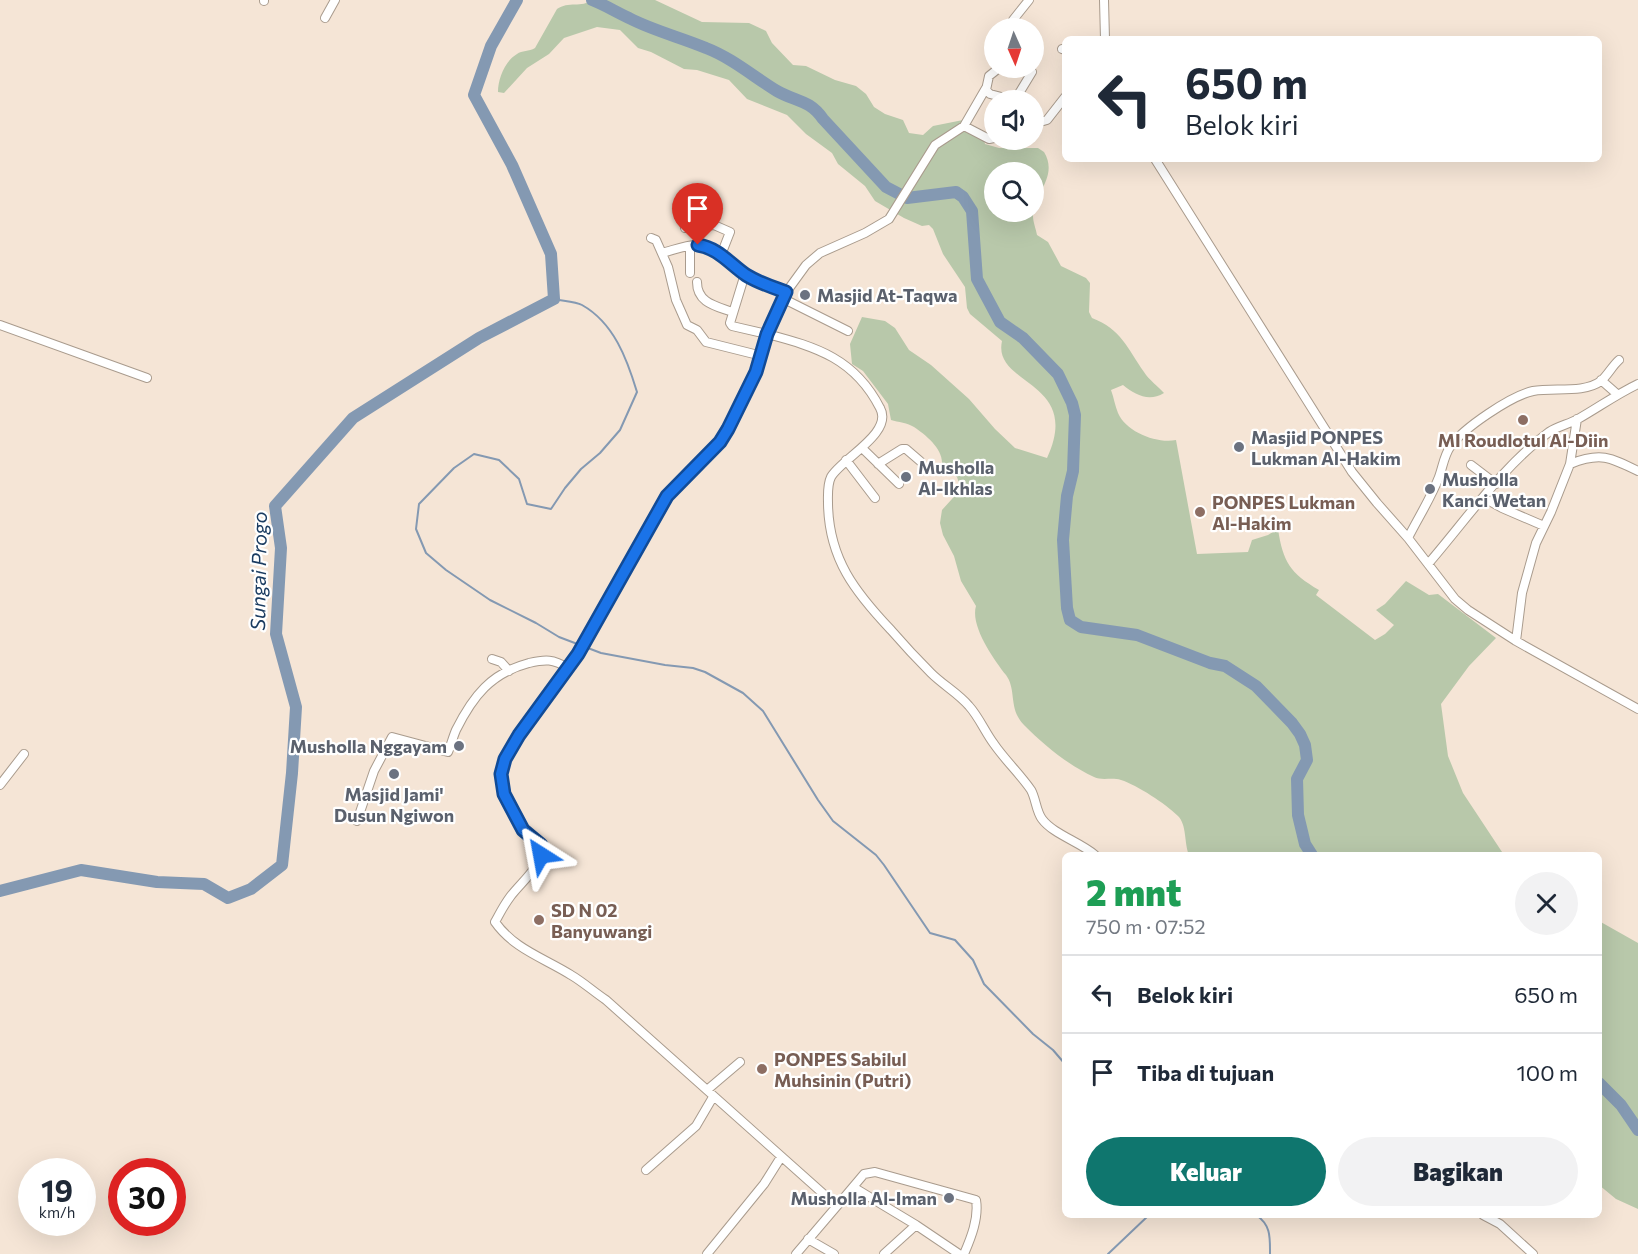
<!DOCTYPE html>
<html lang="id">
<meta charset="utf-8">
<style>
:root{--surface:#fff;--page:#f2f2f3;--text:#1f2937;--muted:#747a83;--line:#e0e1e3;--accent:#0f766e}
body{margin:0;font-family:Commissioner,sans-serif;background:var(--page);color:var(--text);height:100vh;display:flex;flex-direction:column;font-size:22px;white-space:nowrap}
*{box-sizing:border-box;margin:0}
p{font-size:20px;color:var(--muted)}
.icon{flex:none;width:33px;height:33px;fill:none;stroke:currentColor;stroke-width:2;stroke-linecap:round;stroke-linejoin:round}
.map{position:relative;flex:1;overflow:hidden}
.panel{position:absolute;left:1062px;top:852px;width:540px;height:366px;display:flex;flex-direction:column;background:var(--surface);border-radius:9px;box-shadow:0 6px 24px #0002}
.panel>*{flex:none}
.hud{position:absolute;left:1062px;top:36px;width:540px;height:126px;border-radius:9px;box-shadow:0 6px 24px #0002;background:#fff;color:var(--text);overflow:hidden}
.needle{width:39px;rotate:177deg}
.controls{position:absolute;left:984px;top:18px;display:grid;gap:12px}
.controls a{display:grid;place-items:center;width:60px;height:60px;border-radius:50%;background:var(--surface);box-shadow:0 6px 24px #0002;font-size:30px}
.speed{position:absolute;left:18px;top:1158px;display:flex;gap:12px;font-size:30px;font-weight:700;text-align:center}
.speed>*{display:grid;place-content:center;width:78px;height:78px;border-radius:50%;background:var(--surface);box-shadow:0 6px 24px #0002;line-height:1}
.speed small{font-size:15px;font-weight:400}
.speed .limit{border:9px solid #d22;background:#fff;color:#111}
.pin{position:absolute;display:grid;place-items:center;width:51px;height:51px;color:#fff;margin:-62px -26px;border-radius:50% 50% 50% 0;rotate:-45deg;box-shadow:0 0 6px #0007}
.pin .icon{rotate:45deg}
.me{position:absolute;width:66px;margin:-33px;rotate:326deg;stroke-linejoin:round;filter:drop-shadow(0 0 4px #0008)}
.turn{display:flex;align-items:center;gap:21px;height:126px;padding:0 24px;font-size:27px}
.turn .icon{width:78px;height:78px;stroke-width:2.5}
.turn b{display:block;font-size:42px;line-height:51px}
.round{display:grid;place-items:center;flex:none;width:63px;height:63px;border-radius:32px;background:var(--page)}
.summary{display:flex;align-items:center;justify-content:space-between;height:102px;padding:0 24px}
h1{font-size:36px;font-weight:800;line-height:45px;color:#1e9e55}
.button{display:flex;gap:12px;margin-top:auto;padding:12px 24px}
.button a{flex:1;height:69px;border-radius:36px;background:var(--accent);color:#fff;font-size:24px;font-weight:800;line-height:69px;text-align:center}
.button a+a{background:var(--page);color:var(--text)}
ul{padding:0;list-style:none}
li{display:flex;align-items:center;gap:18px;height:78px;padding:0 24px;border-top:2px solid var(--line)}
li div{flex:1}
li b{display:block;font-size:22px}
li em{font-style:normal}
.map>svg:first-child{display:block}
.green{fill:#b8c8aa;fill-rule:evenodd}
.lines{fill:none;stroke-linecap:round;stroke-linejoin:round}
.stream{stroke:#8499b2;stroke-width:2}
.river{stroke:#8499b2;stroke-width:12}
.minor-casing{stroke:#a99b8d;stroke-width:10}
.minor{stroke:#fff;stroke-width:8}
.route-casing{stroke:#114b97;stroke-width:15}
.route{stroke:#1a73e8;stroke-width:10}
.worship-dot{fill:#6b7280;stroke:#fff;stroke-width:2}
.education-dot{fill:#8d6e63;stroke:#fff;stroke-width:2}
.labels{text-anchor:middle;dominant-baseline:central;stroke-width:4.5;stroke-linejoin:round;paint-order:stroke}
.worship-label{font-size:18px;font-weight:bold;fill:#5b616d;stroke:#fff;text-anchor:start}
.education-label{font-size:18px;font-weight:bold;fill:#785e54;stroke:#fff;text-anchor:start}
.water-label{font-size:20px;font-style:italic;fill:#1b3c61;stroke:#fff}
</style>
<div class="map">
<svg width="1638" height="1254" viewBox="0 0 1638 1254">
<rect width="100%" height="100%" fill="#f5e5d6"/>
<!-- green -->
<path class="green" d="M 592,0 L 655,0 L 702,22 L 749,23 L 766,31 L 772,43 L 793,65 L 806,66 L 835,80 L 856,86 L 866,94 L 874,107 L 885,114 L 903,120 L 909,133 L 923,135 L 933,126 L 963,120 L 982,131 L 985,144 L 999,148 L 1038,148 L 1044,152 C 1059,177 1033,194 1033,216 C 1033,222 1036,229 1037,235 L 1048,242 L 1061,266 L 1086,278 L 1090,283 L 1089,312 L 1092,318 C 1121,329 1128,349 1144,372 C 1149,380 1158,386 1164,393 C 1149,402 1135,395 1123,385 L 1111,390 C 1114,398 1115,406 1118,413 C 1126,432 1157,444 1176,440 L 1197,554 L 1248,552 L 1252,540 L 1268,535 L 1278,529 C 1283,562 1290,573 1319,590 L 1316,595 L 1375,640 L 1385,634 L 1394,625 L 1376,610 L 1385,604 L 1406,581 L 1429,595 L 1438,594 L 1496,638 L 1469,666 L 1441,704 L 1448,756 L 1463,793 L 1504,855 L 1189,855 C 1184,843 1187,825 1178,816 C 1166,804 1137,785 1121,780 C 1112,777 1102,781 1094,777 C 1068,765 1044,745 1024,725 C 1008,709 1017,690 1006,675 C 994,660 970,626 976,606 L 961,581 L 954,556 L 943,535 L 940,523 L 942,510 L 961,489 L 957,477 L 942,464 C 943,449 926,435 914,427 C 908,423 898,422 891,420 L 888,404 L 863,371 L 852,364 L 850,344 L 862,317 L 885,321 L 895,328 L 909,350 L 931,365 L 969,399 L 995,429 L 1015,448 L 1047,458 C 1083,380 992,386 1002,341 L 970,314 L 967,308 L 965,287 L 943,254 L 933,229 L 929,225 L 922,226 L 904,218 L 875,201 L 865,186 L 838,164 L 832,153 L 806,134 L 787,115 L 747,99 L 729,80 L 697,70 L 684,69 L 651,52 L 638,48 L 620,30 L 597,27 L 564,38 L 549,54 L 527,68 L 504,93 L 498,92 C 498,79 505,61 517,54 C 522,50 529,52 535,48 L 557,9 C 568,1 582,8 592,0 ZM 994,172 L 1034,172 L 1034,212 L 994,212 Z
M 1599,921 L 1638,943 L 1638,1209 L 1616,1199 L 1599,1185 Z"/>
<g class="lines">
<!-- stream -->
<path class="stream" d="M 554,299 C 562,301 575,301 582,305 C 614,323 627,359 637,392 L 620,430 L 600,453 L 581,469 L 565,488 L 551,509 L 527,504 L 519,479 L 499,460 L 474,454 L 454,468 L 419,504 L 416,529 L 426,553 L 446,570 L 490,600 L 536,623 L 559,637 L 601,653 L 665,665 L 693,668 L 705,672 L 743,693 L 763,711 L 818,800 L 833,821 L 876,855 L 884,865 L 930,933 L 955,940 L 973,960 L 984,984 L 1033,1034 L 1053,1050 L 1065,1064
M 1256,1215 C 1271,1225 1270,1237 1270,1254
M 1108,1254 L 1149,1215"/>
<!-- river -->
<path class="river" d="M 592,0 C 605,5 616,12 629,18 C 654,31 680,37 706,48 C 732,58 754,77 777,91 C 796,102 809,99 823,119 L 886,187 L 907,198 L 956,192 L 963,197 L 972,211 L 977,279 L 1000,322 L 1023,338 L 1058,374 L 1072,403 L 1075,415 L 1073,471 L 1067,496 L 1063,540 L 1067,608 L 1070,620 L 1081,627 L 1137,635 L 1210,663 L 1225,666 L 1256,686 L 1292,723 L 1300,734 L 1305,745 L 1307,760 L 1297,779 L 1298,815 L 1305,844 L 1312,855
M 0,891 L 81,870 L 157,882 L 204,884 L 228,898 L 251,889 L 282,865 L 292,773 L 296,707 L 276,634 L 281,548 L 275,506 L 353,418 L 479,338 L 554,299 L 551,254 L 512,165 L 474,95 L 491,46 L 517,0
M 1599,1083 L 1621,1105 L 1638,1130"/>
<defs>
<path id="minor" d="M 1104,0 L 1105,39
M 264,1 L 264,0
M 325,18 L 335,0
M 1011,28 L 1013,20 L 1029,0
M 1062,49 L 1065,50
M 999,68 L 989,76 L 986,90 L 990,94 L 1013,100
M 1015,100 L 1032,72
M 1034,118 L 1040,122 L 1047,120 L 1065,97
M 964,126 L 986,88
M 1155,159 L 1352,472 L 1377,503 L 1408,538 L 1455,599 L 1468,610 L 1516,641 L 1638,709
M 682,201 L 685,228 L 714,225 L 730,232 L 721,255
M 651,238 L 656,240 L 668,267 L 676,300 L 687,325 L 697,330 L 706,342 L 762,356
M 690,246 L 690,273
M 662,253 C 674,250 687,244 699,245 C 718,246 732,266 747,275 C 759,283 772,287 786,292
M 745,274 L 730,323 L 732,326 L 767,334 L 782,298 L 806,265 L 820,253 L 865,233 L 889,219 L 935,145 L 964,126 L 989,139 L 994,138
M 697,282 C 697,303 716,306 732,312
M 782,298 L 848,331
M 0,325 L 147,378
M 1601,380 L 1617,394
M 862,448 L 899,484
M 846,460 L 875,498
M 878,464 L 902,449 L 906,449 L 920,461
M 1570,464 C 1600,452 1610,457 1638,471
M 1471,465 L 1496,484
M 1484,498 L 1502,508 L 1544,526
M 1408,538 C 1418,518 1431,498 1439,477 C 1443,466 1444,456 1450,447 C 1463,428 1511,396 1533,391 C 1554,387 1583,394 1601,381 C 1607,376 1613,365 1619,360
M 1428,564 C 1466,520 1502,467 1549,432 C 1558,426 1569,424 1578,419 C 1599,407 1617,394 1638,384
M 1516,641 L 1522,593 L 1536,543 L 1551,512 L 1570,464 L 1577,419
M 492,659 L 501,662 L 509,671
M 0,785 L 24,754
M 357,821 L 374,771 L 392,737 L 448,752 C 451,745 453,737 456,730 C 473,696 491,673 529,663 C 546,659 553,659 568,668
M 707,1090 L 740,1062
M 646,1170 L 696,1126 L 713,1097
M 853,1187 L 864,1174 L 875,1172 L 976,1200 C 979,1218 971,1238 964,1254
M 837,1206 L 853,1187 L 916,1225 L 959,1254
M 1483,1215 L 1500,1224 L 1533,1254
M 808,1239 L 834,1254
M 707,1254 L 764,1184 L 781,1157
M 796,1254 L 837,1206 L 606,1000 C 594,992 583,982 571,975 C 544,958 514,949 495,922 C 500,913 504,905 510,897 C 521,882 545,864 541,845 L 523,830 L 504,794 L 501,774 L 505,759 L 519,735 L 578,654 L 667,496 L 720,442 L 728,430 L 756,372 L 767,334 C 817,347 855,359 880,408 C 894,433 841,459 831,477 C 827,485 828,496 828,504 C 829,559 855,592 891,630 C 904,645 917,659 931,673 C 943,685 958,693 969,706 C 979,717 985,732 994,744 C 1005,760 1020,774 1031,790 C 1036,799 1036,811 1042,819 C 1053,834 1080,842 1095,855
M 884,1254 L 916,1225"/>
</defs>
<!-- minor casing -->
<use href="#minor" class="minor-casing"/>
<!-- minor -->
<use href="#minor" class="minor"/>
</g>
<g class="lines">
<defs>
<path id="route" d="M 541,855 L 541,845 L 523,830 L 504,794 L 501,774 L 505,759 L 519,735 L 578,654 L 667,496 L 720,442 L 728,429 L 756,372 L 767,334 L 786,292 C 772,287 759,283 746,275 C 730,264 718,248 698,245"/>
</defs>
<!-- route casing -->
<use href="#route" class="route-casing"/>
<!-- route -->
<use href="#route" class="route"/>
</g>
<!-- markers -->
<g class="worship-dot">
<circle cx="805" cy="295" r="6"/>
<circle cx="1239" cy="447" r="6"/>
<circle cx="906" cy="477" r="6"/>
<circle cx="1430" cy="489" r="6"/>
<circle cx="459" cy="746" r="6"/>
<circle cx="394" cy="774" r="6"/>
<circle cx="949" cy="1198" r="6"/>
</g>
<g class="education-dot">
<circle cx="1523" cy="420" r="6"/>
<circle cx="1200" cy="512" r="6"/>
<circle cx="539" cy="920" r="6"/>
<circle cx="762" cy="1069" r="6"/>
</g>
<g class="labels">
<!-- worship labels -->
<g class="worship-label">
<text x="817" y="295">Masjid At-Taqwa</text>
<text x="1251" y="437">Masjid PONPES<tspan x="1251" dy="21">Lukman Al-Hakim</tspan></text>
<text x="918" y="467">Musholla<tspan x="918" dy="21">Al-Ikhlas</tspan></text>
<text x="1442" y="479">Musholla<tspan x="1442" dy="21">Kanci Wetan</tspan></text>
<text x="447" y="746" text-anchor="end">Musholla Nggayam</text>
<text x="394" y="794" text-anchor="middle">Masjid Jami'<tspan x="394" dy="21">Dusun Ngiwon</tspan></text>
<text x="937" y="1198" text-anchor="end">Musholla Al-Iman</text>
</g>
<!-- education labels -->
<g class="education-label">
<text x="1523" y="440" text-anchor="middle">MI Roudlotul Al-Diin</text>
<text x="1212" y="502">PONPES Lukman<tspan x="1212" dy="21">Al-Hakim</tspan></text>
<text x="551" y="910">SD N 02<tspan x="551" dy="21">Banyuwangi</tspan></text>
<text x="774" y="1059">PONPES Sabilul<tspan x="774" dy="21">Muhsinin (Putri)</tspan></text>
</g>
<!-- water labels -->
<g class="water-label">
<text transform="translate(258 571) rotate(-89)">Sungai Progo</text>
</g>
</g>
</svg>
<div class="controls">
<a><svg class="needle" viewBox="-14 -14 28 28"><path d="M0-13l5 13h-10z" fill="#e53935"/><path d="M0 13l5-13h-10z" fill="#747a83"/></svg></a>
<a><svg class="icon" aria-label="sound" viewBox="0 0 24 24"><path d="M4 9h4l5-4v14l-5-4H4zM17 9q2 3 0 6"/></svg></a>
<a><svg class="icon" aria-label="search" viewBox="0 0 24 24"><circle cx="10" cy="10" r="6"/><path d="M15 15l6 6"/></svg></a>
</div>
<div class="speed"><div>19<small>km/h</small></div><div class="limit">30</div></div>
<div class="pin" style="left:698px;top:245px;background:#d93025"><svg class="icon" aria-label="arrive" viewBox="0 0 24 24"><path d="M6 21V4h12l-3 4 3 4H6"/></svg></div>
<svg class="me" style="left:541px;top:855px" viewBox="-20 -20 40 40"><path d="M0-17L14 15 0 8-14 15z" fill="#1a73e8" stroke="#fff" stroke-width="4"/></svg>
<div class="hud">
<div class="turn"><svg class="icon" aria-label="left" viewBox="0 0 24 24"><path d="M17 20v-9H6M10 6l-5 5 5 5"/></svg><div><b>650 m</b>Belok kiri</div></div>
</div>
<section class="panel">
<div class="summary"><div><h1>2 mnt</h1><p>750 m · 07:52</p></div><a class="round"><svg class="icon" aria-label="close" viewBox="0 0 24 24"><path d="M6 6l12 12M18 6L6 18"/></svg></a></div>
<ul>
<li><svg class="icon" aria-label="left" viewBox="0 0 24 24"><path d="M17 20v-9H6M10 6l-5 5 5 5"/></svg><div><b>Belok kiri</b></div><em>650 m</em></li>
<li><svg class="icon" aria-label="arrive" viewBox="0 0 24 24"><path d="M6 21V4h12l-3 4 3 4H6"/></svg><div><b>Tiba di tujuan</b></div><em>100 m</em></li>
</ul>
<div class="button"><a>Keluar</a><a>Bagikan</a></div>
</section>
</div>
